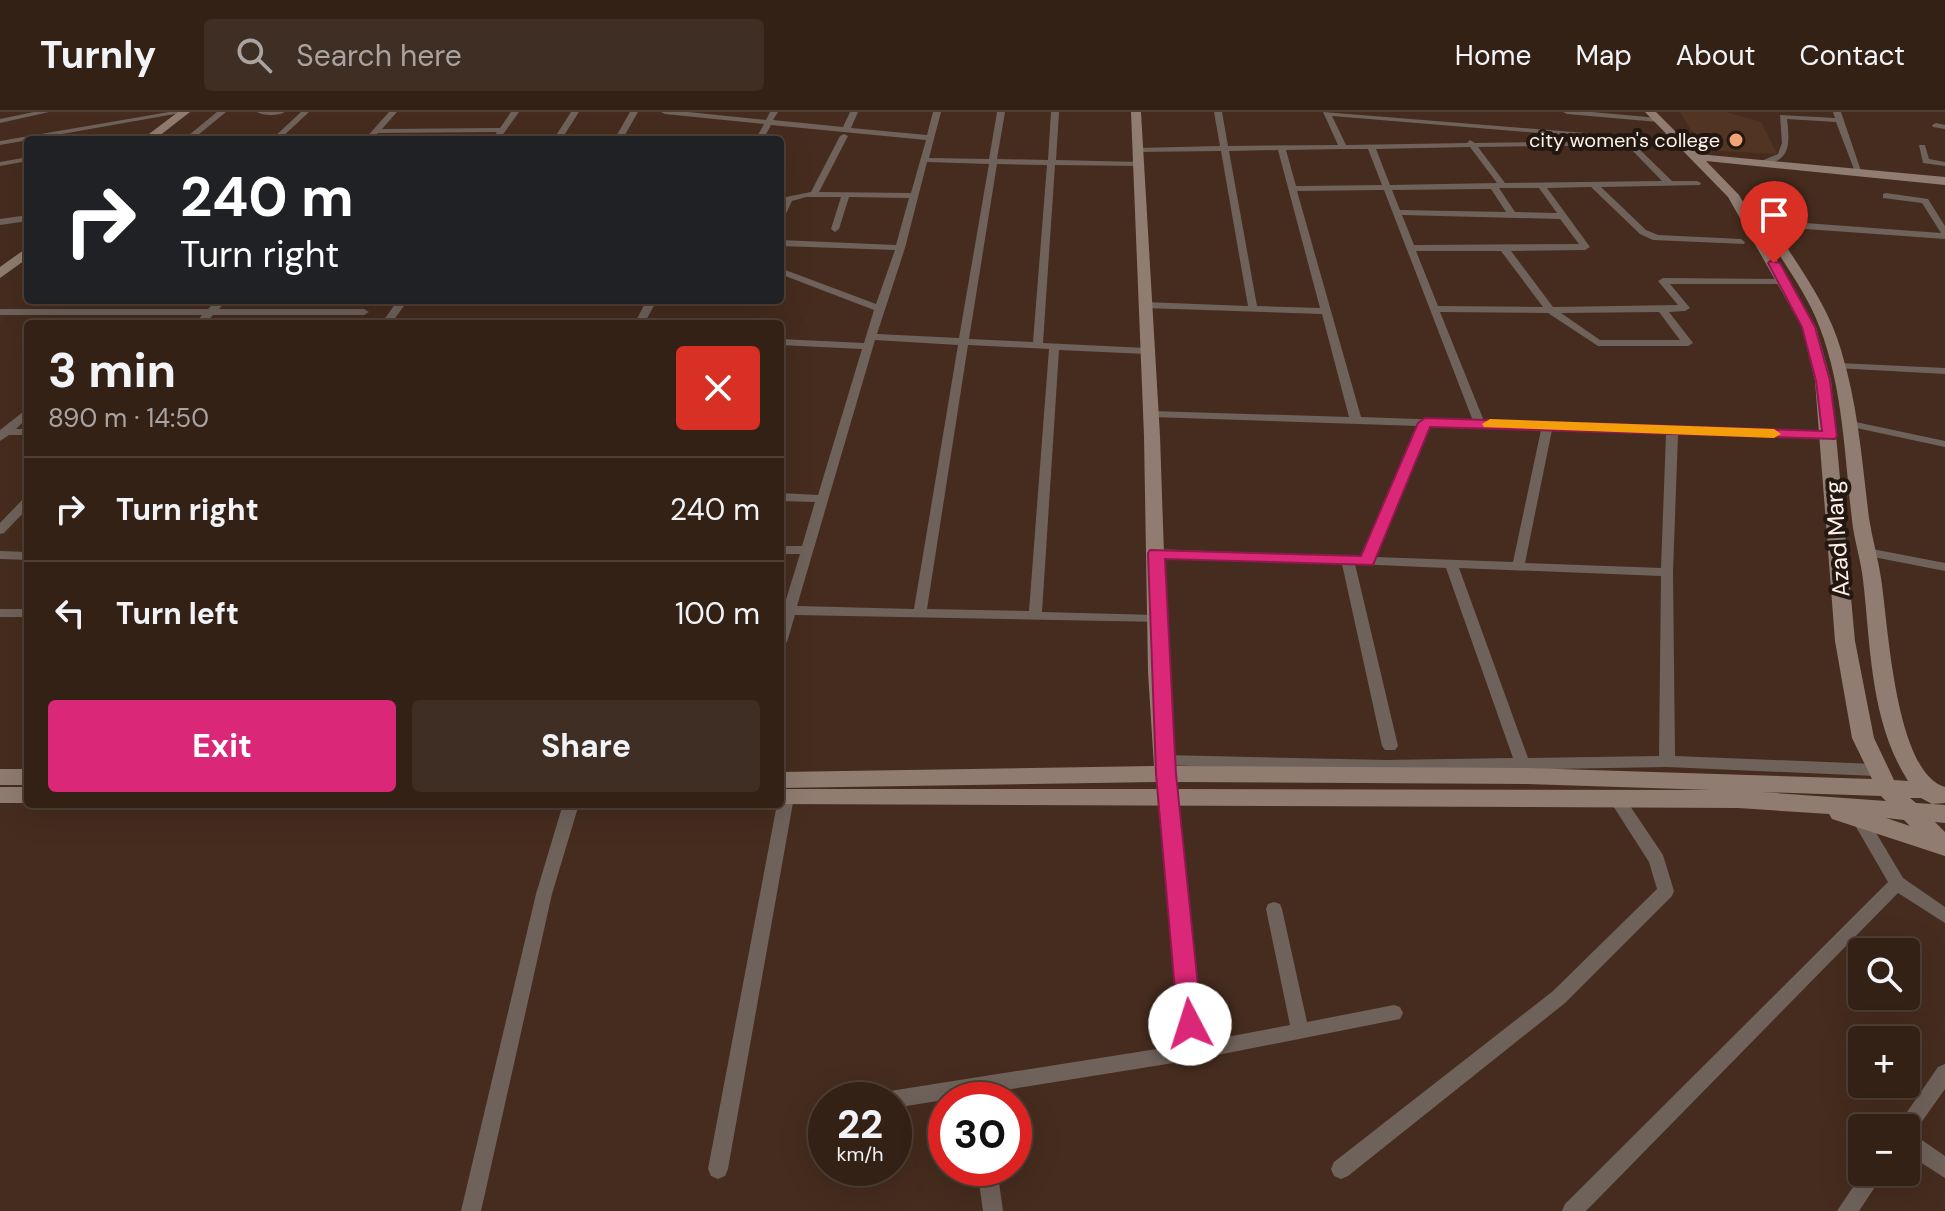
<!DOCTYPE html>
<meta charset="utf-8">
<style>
:root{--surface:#342116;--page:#3f2e23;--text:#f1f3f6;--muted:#a9a3a1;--line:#4e3e35;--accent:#db2777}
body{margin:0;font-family:"DM Sans",sans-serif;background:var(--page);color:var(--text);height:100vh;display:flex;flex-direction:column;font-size:30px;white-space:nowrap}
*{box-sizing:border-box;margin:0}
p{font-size:26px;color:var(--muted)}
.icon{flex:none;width:44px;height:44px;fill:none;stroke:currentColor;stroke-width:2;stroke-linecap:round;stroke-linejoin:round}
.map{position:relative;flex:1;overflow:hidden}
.side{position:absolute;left:24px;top:208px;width:760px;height:488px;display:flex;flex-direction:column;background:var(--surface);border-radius:8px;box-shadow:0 8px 32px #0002,0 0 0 2px var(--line)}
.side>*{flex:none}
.guide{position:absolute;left:24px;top:24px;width:760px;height:168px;border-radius:8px;box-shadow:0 8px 32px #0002,0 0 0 2px var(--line);background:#202124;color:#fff;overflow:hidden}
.fabs{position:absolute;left:1848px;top:826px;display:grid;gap:16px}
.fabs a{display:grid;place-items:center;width:72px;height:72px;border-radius:8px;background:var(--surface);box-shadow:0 8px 32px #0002,0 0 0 2px var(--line);font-size:40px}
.speed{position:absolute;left:808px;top:970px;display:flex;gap:16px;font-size:40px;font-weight:700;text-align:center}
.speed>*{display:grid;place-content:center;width:104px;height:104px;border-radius:50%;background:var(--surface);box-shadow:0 8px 32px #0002,0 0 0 2px var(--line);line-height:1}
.speed small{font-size:20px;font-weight:400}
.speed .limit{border:12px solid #d22;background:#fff;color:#111}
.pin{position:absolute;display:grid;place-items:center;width:68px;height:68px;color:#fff;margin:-82px -34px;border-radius:50% 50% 50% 0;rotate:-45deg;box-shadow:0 0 8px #0007}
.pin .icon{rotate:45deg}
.me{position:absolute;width:88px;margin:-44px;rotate:355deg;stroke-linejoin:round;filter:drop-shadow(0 0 6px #0008)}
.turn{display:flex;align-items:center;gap:28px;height:168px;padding:0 24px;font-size:36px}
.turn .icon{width:104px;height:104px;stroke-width:2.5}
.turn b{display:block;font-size:56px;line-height:68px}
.round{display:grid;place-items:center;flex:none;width:84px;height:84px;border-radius:8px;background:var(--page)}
.headline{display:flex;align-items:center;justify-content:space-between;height:136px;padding:0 24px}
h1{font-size:48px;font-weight:700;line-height:60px}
.primary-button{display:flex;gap:16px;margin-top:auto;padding:16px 24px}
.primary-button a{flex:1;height:92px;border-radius:8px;background:var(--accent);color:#fff;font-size:32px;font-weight:700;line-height:92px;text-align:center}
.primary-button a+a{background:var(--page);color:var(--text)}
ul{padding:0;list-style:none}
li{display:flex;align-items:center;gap:24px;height:104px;padding:0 24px;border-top:2px solid var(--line)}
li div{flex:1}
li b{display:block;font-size:30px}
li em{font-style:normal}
header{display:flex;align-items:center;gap:48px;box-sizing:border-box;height:112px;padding:0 40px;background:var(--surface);border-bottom:2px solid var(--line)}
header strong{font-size:38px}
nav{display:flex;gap:44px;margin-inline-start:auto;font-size:28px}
.search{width:560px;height:72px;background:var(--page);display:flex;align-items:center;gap:20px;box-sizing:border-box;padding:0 28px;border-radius:8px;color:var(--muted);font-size:30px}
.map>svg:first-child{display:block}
.built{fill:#523422}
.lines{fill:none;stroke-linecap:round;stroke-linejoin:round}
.street{fill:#6f625b;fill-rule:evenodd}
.secondary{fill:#907c71;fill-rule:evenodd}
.route{fill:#db2777;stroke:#8e194d;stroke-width:2}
.slow{fill:#f59e0b}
.poi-dot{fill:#efa377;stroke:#231811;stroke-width:3}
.labels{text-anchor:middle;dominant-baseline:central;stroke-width:8;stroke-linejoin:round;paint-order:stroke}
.far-poi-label{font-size:20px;fill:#fef0e9;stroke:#231811;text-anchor:end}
.street-label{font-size:24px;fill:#fef0e9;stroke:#231811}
</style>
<header>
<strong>Turnly</strong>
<div class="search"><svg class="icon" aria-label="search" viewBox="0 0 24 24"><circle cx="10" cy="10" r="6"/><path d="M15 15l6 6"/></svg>Search here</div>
<nav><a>Home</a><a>Map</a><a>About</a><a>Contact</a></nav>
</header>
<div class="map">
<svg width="1945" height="1099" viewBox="0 0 1945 1099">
<rect width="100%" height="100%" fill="#452c1e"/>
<!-- built -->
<path class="built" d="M 1680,0 L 1726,0 L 1761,10 L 1777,42 L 1716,39 L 1691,18 Z"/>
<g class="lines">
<!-- street -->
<path class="street" d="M 34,0 L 49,0 L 0,11 L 0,7 Z
M 169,0 L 186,0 L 0,33 L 0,29 Z
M 217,0 L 226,0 L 192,28 L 183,28 Z
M 257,0 L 285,0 C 279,4 263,4 257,0 Z
M 301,0 L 309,0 L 279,28 L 271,28 Z
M 389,0 L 397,0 L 382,17 L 500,16 L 511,0 L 519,0 L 499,28 L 491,28 L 497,20 L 378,21 L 372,28 L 364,28 Z
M 571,0 L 579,0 L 561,28 L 553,28 Z
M 630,0 L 638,0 L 622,28 L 614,28 Z
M 661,0 L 688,0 L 766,8 L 770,0 L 778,0 L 773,8 L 843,15 L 850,0 L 858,0 L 851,16 L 927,23 L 933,0 L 941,0 L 929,46 L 989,47 L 997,0 L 1005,0 L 997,47 L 1048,48 L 1051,0 L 1059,0 L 1056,48 L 1141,50 L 1142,52 L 1138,54 L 1055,53 L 1043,231 L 1146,236 L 1151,239 L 1146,242 L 1059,238 L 1042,500 L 1157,503 L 1164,507 L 1162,510 L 795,503 L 787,530 L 780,535 L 780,507 L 800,442 L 780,442 L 780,434 L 802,434 L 815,390 L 780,389 L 780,381 L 818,383 L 862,237 L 780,233 L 780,227 L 864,231 L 874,198 L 780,162 L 780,156 L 876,192 L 895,138 L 780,134 L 780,128 L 896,133 L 909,86 L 849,85 L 839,117 L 835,120 L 831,117 L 841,85 L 806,85 L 792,89 L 784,106 L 780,109 L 780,97 L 786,85 L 811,80 L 840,24 L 844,22 L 848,24 L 819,80 L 911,81 L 926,28 L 771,13 L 763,28 L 755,28 L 764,12 L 665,2 ZM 927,50 L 989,52 L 959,226 L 877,222 L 905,136 ZM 997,52 L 1047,53 L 1033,230 L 969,227 ZM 875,228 L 958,233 L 914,497 L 797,494 ZM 968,233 L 1049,237 L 1029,499 L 927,497 Z
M 1214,0 L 1222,0 L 1228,34 L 1338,33 L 1323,0 L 1586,21 L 1590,23 L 1586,25 L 1332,4 L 1346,33 L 1467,31 L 1470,28 L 1475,31 L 1684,28 L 1684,32 L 1681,32 L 1635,33 L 1672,69 L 1697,69 L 1701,71 L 1700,73 L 1601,75 L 1646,118 L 1658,123 L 1741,127 L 1745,130 L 1744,132 L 1653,128 L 1640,122 L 1591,75 L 1547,76 L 1590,135 L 1585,138 L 1511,139 L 1553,195 L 1678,193 L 1658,169 L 1663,166 L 1785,167 L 1788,168 L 1788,172 L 1670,172 L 1690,196 L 1685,199 L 1669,200 L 1693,231 L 1688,234 L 1598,234 L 1548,201 L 1440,200 L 1484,309 L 1834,322 L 1834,326 L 1830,327 L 1678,322 L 1673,460 L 1675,644 L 1875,652 L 1880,654 L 1883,658 L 1880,662 L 1875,664 L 1667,655 L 1386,660 L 1160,653 L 1157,649 L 1160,645 L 1165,643 L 1386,648 L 1513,646 L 1446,456 L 1355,452 L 1398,634 L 1395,638 L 1385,638 L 1382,634 L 1342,452 L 1156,445 L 1150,441 L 1156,437 L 1362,445 L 1418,314 L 1152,305 L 1146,302 L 1152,299 L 1349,305 L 1322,202 L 1144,196 L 1139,193 L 1144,190 L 1248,194 L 1221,39 L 1137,40 L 1133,38 L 1137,36 L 1220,34 ZM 1627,33 L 1662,69 L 1505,71 L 1478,35 ZM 1470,35 L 1497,71 L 1390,73 L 1376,37 ZM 1343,37 L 1368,37 L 1382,73 L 1296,74 L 1286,38 ZM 1278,38 L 1320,196 L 1257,194 L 1229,39 ZM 1499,76 L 1539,76 L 1557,101 L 1515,100 ZM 1491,77 L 1506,100 L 1400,98 L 1392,78 ZM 1384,78 L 1473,309 L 1361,305 L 1297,79 ZM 1402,103 L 1560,107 L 1579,132 L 1414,133 ZM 1416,139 L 1501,139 L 1543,195 L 1438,194 ZM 1659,200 L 1680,228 L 1600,228 L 1561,201 ZM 1429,314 L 1541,318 L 1513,450 L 1375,445 ZM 1552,318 L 1666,322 L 1661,456 L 1525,451 ZM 1459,456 L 1661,464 L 1659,644 L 1528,646 Z
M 1563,0 L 1592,0 L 1658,6 L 1662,8 L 1658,10 L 1567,2 Z
M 1833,0 L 1841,0 L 1862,62 L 1855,60 L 1836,10 L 1787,7 C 1790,32 1791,50 1761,53 L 1761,49 L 1778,42 L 1782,31 L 1780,3 L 1835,6 Z
M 1936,11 L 1945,13 L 1945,17 L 1933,15 L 1932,13 Z
M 1919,33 L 1925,33 L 1929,47 L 1945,50 L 1945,54 L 1923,51 Z
M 28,45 L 28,49 L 0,54 L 0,50 Z
M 1886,81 L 1928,87 L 1945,114 L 1945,127 L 1765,114 L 1761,111 L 1765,108 L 1941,121 L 1922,91 L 1883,86 L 1883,82 Z
M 28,103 L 28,109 L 0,113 L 0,107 Z
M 217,188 L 227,188 L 219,197 L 364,197 L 369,200 L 364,203 L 213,203 L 205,212 L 194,212 L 202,203 L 0,203 L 0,197 L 208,197 Z
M 398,188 L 408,188 L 391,212 L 381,212 Z
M 647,188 L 657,188 L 644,212 L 634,212 Z
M 1839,251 L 1945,256 L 1945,262 L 1835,256 L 1834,254 Z
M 28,296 L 28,305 L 16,317 L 28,317 L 28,323 L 9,323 L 0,329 L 0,318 Z
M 1851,309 L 1945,329 L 1945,335 L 1847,314 L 1847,310 Z
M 28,385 L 28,396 L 4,421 L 0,422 L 0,411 L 24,386 Z
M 1867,436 L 1945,451 L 1945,459 L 1863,443 L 1861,440 L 1863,437 Z
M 0,439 L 28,440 L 28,448 L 0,447 Z
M 0,497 L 28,497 L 28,505 L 0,505 Z
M 1169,678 L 1175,680 L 1177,684 L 1200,930 L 1290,913 L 1266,797 L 1268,792 L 1274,790 L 1280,792 L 1282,797 L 1307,910 L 1394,893 L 1400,895 L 1403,901 L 1400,907 L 1192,948 L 894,996 L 894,988 L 880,988 L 883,982 L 890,979 L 1182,933 L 1161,684 L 1163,680 Z
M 786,679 L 792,681 L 794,685 L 728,1057 L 725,1064 L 718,1067 L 711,1064 L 708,1057 L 777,692 L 780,692 L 780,681 Z
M 1616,680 L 1622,682 L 1663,743 L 1674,779 L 1672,784 L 1565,891 L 1348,1064 L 1341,1067 L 1334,1064 L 1331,1057 L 1334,1050 L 1553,879 L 1657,777 L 1649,750 L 1608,686 L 1610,682 Z
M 563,692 L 579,692 L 552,782 L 481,1099 L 461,1099 L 536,782 Z
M 1860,702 L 1866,704 L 1903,766 L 1945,795 L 1945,811 L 1898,781 L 1586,1099 L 1562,1099 L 1565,1092 L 1888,770 L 1852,708 L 1854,704 Z
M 1945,952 L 1945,977 L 1913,1022 L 1945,1044 L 1945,1066 L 1906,1041 L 1906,1016 L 1896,1016 L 1938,955 Z
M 977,1056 L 997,1056 L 1003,1099 L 983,1099 Z
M 1863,1060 L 1885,1060 L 1859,1099 L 1837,1099 Z"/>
<!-- secondary -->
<path class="secondary" d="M 178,0 L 190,0 L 154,28 L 141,28 Z
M 1131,0 L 1141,0 L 1160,324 L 1168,560 L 1176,654 L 1527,656 L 1872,667 L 1852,626 L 1835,529 L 1815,269 L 1802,215 L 1728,85 L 1645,0 L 1656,0 L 1698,42 L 1945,65 L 1945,73 L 1706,49 L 1739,83 L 1816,215 L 1831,269 L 1855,529 L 1874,626 L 1894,668 L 1908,669 C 1870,609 1871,536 1863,468 C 1861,448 1854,428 1852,408 C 1844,339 1843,268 1815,204 C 1802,175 1781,147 1765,120 L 1767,117 L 1777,120 C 1801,158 1829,195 1841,238 C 1858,293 1862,349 1869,406 C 1872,426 1878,446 1881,466 C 1888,510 1895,661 1945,675 L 1945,691 L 1932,692 L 1945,693 L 1945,711 L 1935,710 L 1945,720 L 1945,744 L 1832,707 L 1829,702 L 1738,696 L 775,692 L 780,692 L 780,677 L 1158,677 L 1156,670 L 780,676 L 780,660 L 1154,654 L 1148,560 L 1144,324 ZM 1178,670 L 1527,672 L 1711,678 L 1176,677 ZM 1761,680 L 1881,684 L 1886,689 ZM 1910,686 L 1921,686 L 1932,692 L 1916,691 ZM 1886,706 L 1904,708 L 1910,714 Z
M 28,135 L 28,146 L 0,166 L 0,155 Z
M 0,657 L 28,657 L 28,673 L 0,673 Z
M 0,675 L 28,675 L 28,691 L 0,691 Z"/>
</g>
<!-- route -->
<path class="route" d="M 1770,149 L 1780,151 L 1815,215 L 1830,269 L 1837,324 L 1835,327 L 1430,315 L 1373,453 L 1165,447 L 1176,662 L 1202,912 L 1198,919 L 1190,922 L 1181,919 L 1178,912 L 1156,662 L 1148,441 L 1150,438 L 1361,444 L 1418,311 L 1425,306 L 1822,319 L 1816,269 L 1802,215 L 1768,151 Z"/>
<!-- slow -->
<path class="slow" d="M 1490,307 L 1774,317 L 1781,322 L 1774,326 L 1484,315 L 1482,312 Z"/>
<!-- markers -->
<circle class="poi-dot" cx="1736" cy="28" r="8"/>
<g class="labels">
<!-- far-poi labels -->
<g class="far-poi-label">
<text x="1720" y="28">city women's college</text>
</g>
<!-- street labels -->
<g class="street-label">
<text transform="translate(1837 427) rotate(-94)">Azad Marg</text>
</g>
</g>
</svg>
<div class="fabs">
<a><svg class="icon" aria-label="search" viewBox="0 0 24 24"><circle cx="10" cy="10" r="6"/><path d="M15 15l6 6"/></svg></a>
<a>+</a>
<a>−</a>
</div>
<div class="speed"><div>22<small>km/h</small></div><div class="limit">30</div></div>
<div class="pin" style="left:1774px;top:151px;background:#d93025"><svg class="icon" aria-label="arrive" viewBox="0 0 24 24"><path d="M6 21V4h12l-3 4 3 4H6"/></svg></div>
<svg class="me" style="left:1190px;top:912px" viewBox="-20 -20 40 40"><circle r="19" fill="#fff"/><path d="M0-13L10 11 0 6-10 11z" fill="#db2777"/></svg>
<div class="guide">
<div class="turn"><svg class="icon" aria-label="right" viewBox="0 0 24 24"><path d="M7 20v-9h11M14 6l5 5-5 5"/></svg><div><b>240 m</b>Turn right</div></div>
</div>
<section class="side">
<div class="headline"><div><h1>3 min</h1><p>890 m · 14:50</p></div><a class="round" style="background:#d93025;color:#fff"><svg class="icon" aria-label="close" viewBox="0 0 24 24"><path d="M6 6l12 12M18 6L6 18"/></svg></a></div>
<ul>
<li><svg class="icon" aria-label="right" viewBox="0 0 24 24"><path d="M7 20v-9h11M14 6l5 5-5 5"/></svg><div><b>Turn right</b></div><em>240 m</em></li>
<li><svg class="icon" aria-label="left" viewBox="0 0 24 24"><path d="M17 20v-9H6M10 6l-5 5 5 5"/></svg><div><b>Turn left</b></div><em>100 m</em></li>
</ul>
<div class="primary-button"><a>Exit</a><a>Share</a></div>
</section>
</div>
